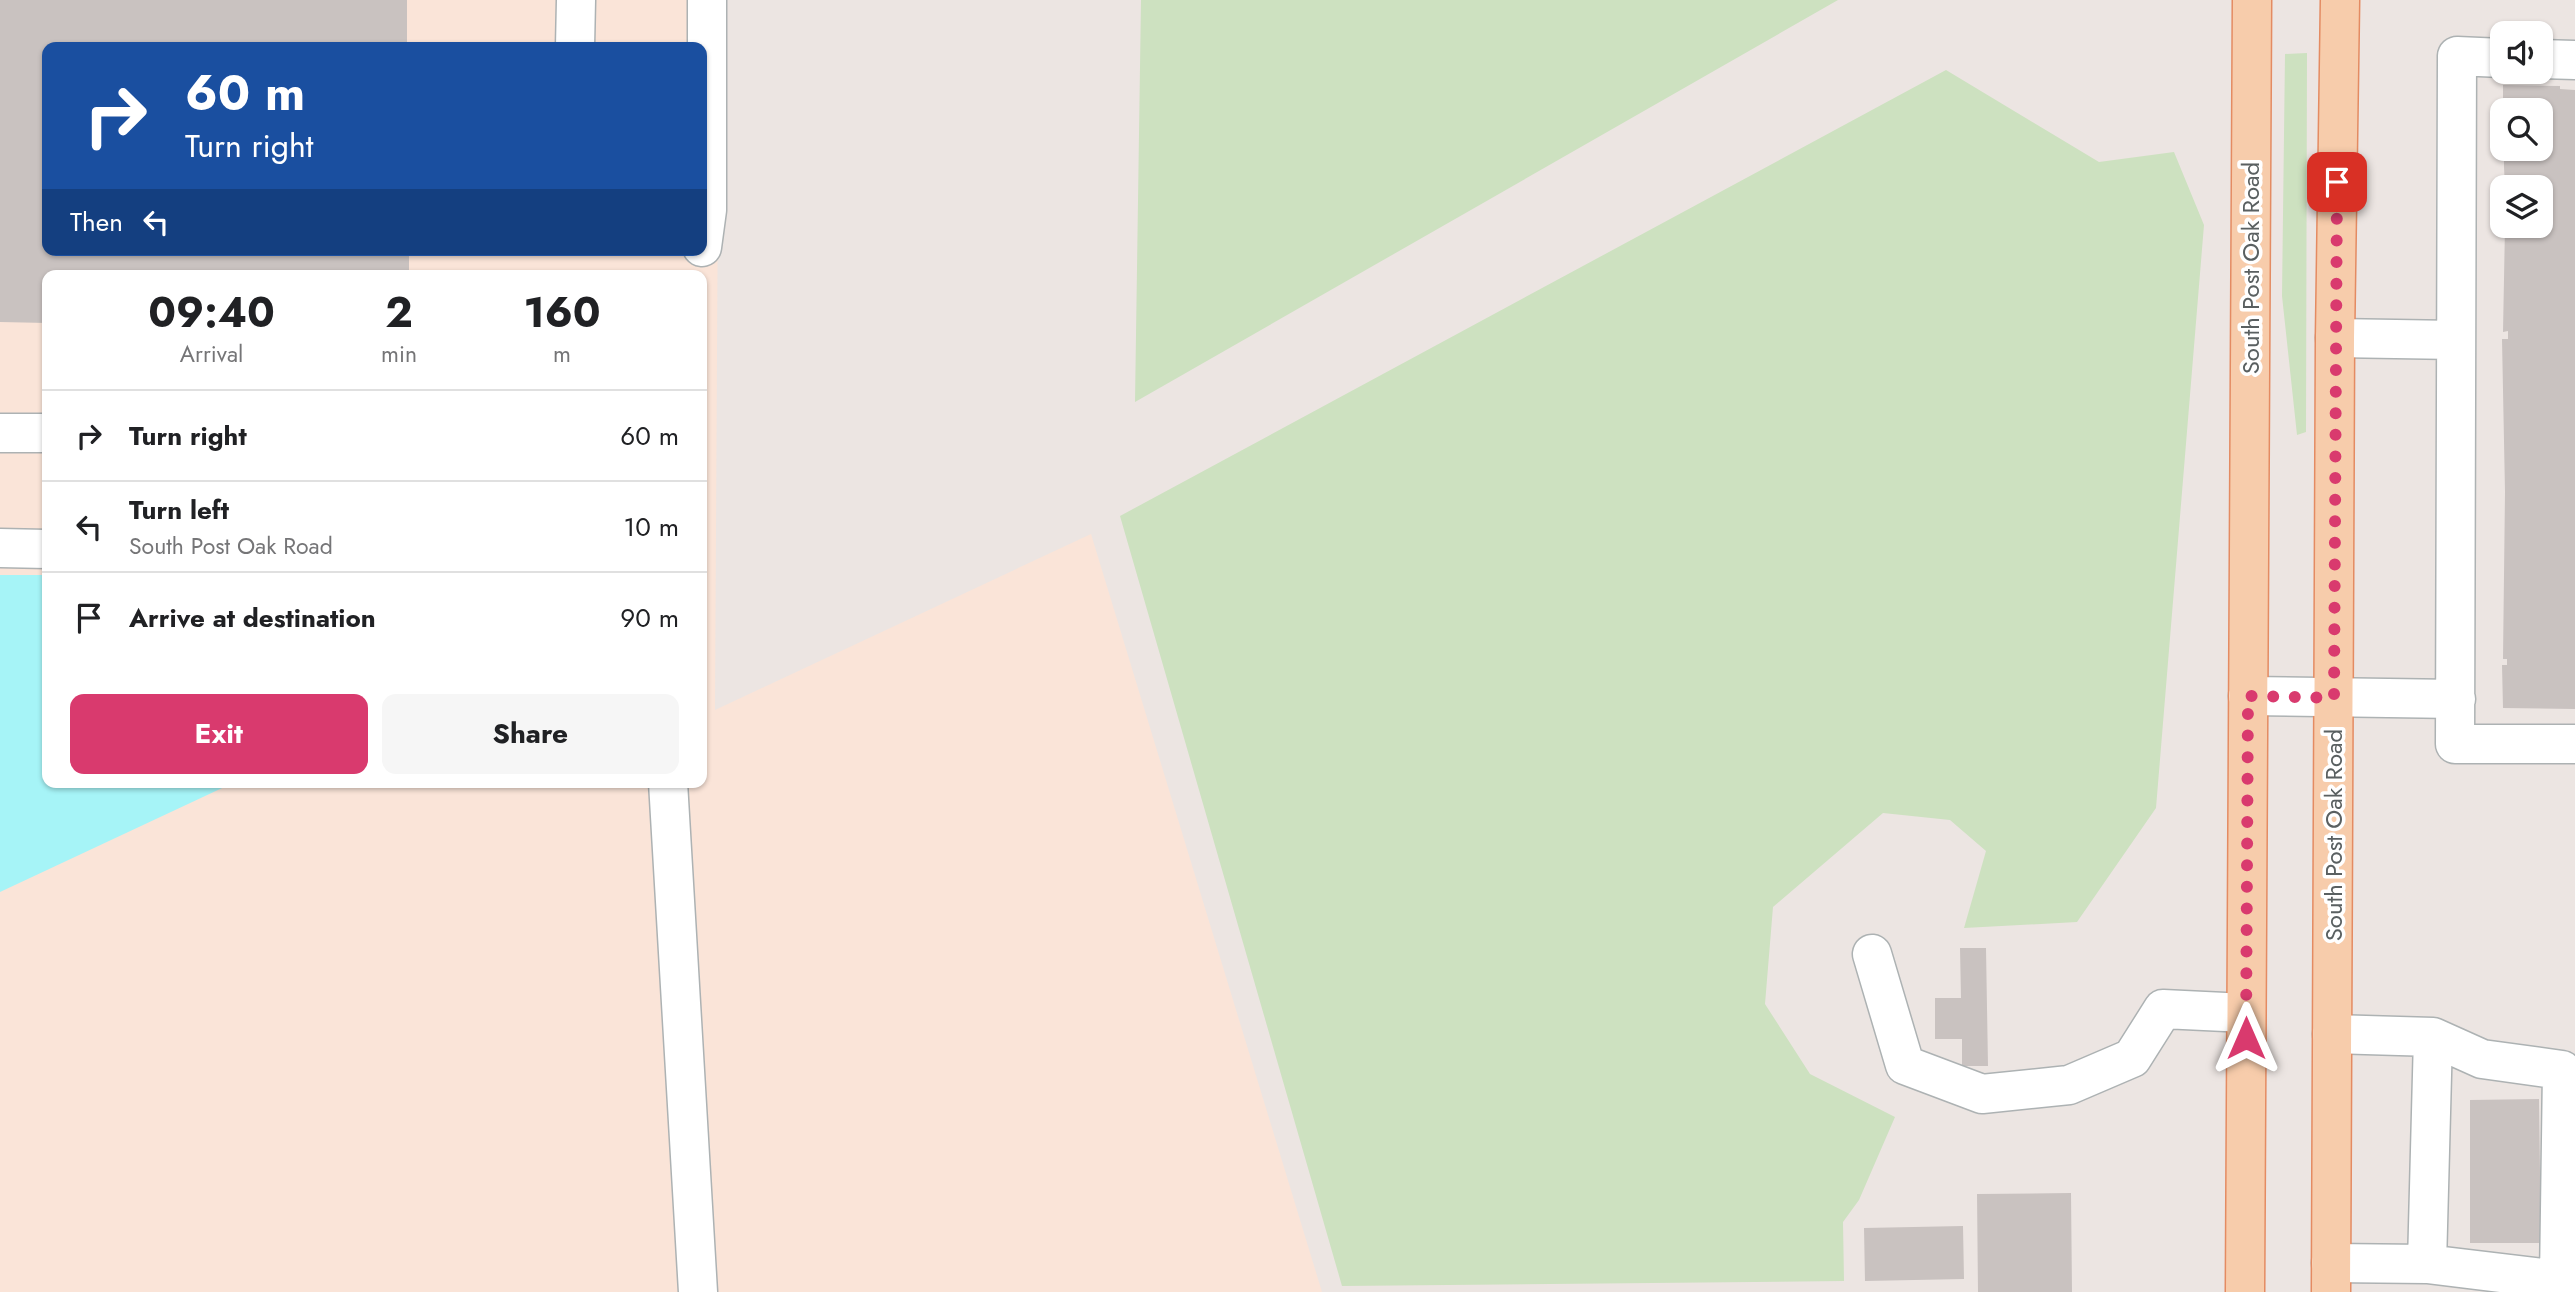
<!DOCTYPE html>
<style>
:root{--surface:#fff;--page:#f6f6f6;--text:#202124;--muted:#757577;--line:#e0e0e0;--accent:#d93a6e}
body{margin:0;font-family:Jost,sans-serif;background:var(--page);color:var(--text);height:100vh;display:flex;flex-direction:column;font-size:26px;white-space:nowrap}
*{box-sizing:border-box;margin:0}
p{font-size:23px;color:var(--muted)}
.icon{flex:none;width:38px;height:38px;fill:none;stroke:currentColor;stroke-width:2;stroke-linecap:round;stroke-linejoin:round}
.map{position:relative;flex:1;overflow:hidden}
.side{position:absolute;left:42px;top:270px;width:665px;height:518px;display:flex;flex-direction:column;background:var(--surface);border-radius:14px;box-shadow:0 2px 5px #0004}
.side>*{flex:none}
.top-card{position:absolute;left:42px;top:42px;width:665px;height:214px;border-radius:14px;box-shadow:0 2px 5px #0004;background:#1a4fa0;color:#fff;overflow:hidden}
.buttons{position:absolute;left:2490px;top:21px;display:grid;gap:14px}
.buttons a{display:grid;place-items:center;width:63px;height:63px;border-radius:14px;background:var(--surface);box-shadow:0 2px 5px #0004;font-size:35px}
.pin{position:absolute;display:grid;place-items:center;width:60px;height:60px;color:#fff;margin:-30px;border-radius:14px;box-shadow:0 4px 10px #0006}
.me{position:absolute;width:77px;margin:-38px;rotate:0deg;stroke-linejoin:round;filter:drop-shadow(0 0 5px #0008)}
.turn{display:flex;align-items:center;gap:24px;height:147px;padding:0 28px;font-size:32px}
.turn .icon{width:91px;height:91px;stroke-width:2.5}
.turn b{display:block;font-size:49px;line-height:60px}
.then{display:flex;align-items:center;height:66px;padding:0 28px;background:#0003;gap:14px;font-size:26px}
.eta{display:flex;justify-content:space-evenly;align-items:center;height:119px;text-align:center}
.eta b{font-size:42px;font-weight:700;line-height:49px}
.cta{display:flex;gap:14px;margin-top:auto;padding:14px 28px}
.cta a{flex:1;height:80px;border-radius:14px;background:var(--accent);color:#fff;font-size:28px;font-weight:700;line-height:80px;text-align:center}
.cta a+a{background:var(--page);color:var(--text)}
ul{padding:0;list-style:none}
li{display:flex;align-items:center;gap:21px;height:91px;padding:0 28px;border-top:2px solid var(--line)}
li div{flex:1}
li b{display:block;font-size:26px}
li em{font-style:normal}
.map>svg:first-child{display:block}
.commercial{fill:#fae4d8;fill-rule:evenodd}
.green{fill:#cde1c0}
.water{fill:#a6f4f7}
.building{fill:#c9c2c0}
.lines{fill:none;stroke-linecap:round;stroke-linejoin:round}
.minor-casing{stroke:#adb2b3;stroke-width:41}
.major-casing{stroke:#e48b62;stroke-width:41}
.minor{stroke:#fff;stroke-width:38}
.major{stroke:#f7ccab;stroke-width:38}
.route{stroke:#d93a6e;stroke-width:12;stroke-dasharray:0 21.6}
.labels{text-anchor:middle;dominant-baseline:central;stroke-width:7;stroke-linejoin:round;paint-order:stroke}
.street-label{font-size:24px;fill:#5a6061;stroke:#fff}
</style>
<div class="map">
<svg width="2575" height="1292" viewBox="0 0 2575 1292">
<rect width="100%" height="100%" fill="#ece5e2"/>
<!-- commercial -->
<path class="commercial" d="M 0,0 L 719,0 L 715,710 L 1091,534 L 1322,1292 L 0,1292 ZM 47,47 L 702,47 L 702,250 L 47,250 ZM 47,275 L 702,275 L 702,782 L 47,782 Z"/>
<!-- green -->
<path class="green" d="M 1141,0 L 1838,0 L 1135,402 Z
M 2307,53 L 2306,432 L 2297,435 L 2282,296 L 2285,54 Z
M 1946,70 L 2099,162 L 2174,152 L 2204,225 L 2156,808 L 2077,922 L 1964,928 L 1986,851 L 1950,820 L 1883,813 L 1773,907 L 1765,1004 L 1810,1074 L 1895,1117 L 1859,1200 L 1843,1222 L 1844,1281 L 1342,1286 L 1120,516 Z"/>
<!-- water -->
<path class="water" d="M 0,575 L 47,575 L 47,782 L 235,782 L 0,892 Z"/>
<!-- building -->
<path class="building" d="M 0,0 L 407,0 L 407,47 L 47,47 L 47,250 L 409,250 L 409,275 L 47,275 L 47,323 L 0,322 Z
M 2503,85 L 2560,86 L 2560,89 L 2575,90 L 2575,709 L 2503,708 L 2502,665 L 2507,665 L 2507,659 L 2503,659 L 2505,492 L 2502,339 L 2508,339 L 2508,331 L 2503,332 L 2505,226 L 2541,226 L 2541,187 L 2505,187 L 2504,167 L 2504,149 L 2541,149 L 2541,110 L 2503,110 Z
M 1960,948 L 1986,948 L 1988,1066 L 1962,1066 L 1962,1039 L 1935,1039 L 1935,998 L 1961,998 Z
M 2539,1099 L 2541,1243 L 2470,1243 L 2470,1100 Z
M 2071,1193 L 2072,1292 L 1978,1292 L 1977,1194 Z
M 1963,1226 L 1964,1279 L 1865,1281 L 1864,1228 Z"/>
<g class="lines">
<defs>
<path id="minor" d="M 575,47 L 576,0
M 2502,58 L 2457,56 L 2455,744 L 2575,744
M 2541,59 L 2575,60
M 702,247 L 707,210 L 707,0
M 2335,338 L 2456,340
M 0,433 L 47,433
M 0,548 L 47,549
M 2248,696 L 2456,699
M 668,782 L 698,1292
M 1872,954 L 1905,1065 L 1982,1094 L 2069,1085 L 2132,1058 L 2163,1009 L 2246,1013
M 2433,1037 L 2482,1059 L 2562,1070 L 2559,1280
M 2331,1263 L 2427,1264 L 2433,1037 L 2332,1034
M 2427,1264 L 2575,1282"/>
<path id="major" d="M 2245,1292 L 2252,0
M 2331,1292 L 2335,338 L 2340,0"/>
</defs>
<!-- minor casing -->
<use href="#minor" class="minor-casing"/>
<!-- major casing -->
<use href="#major" class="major-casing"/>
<!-- minor -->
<use href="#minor" class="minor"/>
<!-- major -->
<use href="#major" class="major"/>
</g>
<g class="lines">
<!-- route -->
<path class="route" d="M 2246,1038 L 2248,696 L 2334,698 L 2337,182"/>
</g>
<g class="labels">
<!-- street labels -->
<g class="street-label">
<text transform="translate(2250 268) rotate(-90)">South Post Oak Road</text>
<text transform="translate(2333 835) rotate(-90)">South Post Oak Road</text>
</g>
</g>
</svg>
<div class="buttons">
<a><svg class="icon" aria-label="sound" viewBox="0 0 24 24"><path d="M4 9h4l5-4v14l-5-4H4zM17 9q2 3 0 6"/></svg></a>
<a><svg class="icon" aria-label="search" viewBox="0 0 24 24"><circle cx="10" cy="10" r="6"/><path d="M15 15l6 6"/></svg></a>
<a><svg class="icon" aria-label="layers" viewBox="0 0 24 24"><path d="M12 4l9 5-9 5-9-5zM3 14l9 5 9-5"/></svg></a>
</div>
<div class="pin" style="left:2337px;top:182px;background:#d93025"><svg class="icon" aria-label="arrive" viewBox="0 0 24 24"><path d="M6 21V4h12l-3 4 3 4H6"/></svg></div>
<svg class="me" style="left:2246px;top:1038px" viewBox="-20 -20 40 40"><path d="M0-17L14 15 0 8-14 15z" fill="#d93a6e" stroke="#fff" stroke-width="4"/></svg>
<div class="top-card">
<div class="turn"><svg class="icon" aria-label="right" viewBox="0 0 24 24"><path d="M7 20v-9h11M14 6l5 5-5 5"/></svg><div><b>60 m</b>Turn right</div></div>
<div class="then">Then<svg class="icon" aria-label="left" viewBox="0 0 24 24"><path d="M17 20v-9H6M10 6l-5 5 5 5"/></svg></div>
</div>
<section class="side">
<div class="eta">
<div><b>09:40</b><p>Arrival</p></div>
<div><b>2</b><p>min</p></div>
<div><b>160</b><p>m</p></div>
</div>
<ul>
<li><svg class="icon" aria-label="right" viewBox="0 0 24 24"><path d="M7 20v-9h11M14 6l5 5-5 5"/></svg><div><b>Turn right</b></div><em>60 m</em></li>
<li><svg class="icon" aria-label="left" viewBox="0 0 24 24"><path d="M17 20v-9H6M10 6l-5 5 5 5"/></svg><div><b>Turn left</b><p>South Post Oak Road</p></div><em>10 m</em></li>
<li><svg class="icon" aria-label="arrive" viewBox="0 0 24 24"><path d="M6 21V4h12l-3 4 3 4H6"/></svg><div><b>Arrive at destination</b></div><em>90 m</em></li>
</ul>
<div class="cta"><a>Exit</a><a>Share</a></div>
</section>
</div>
